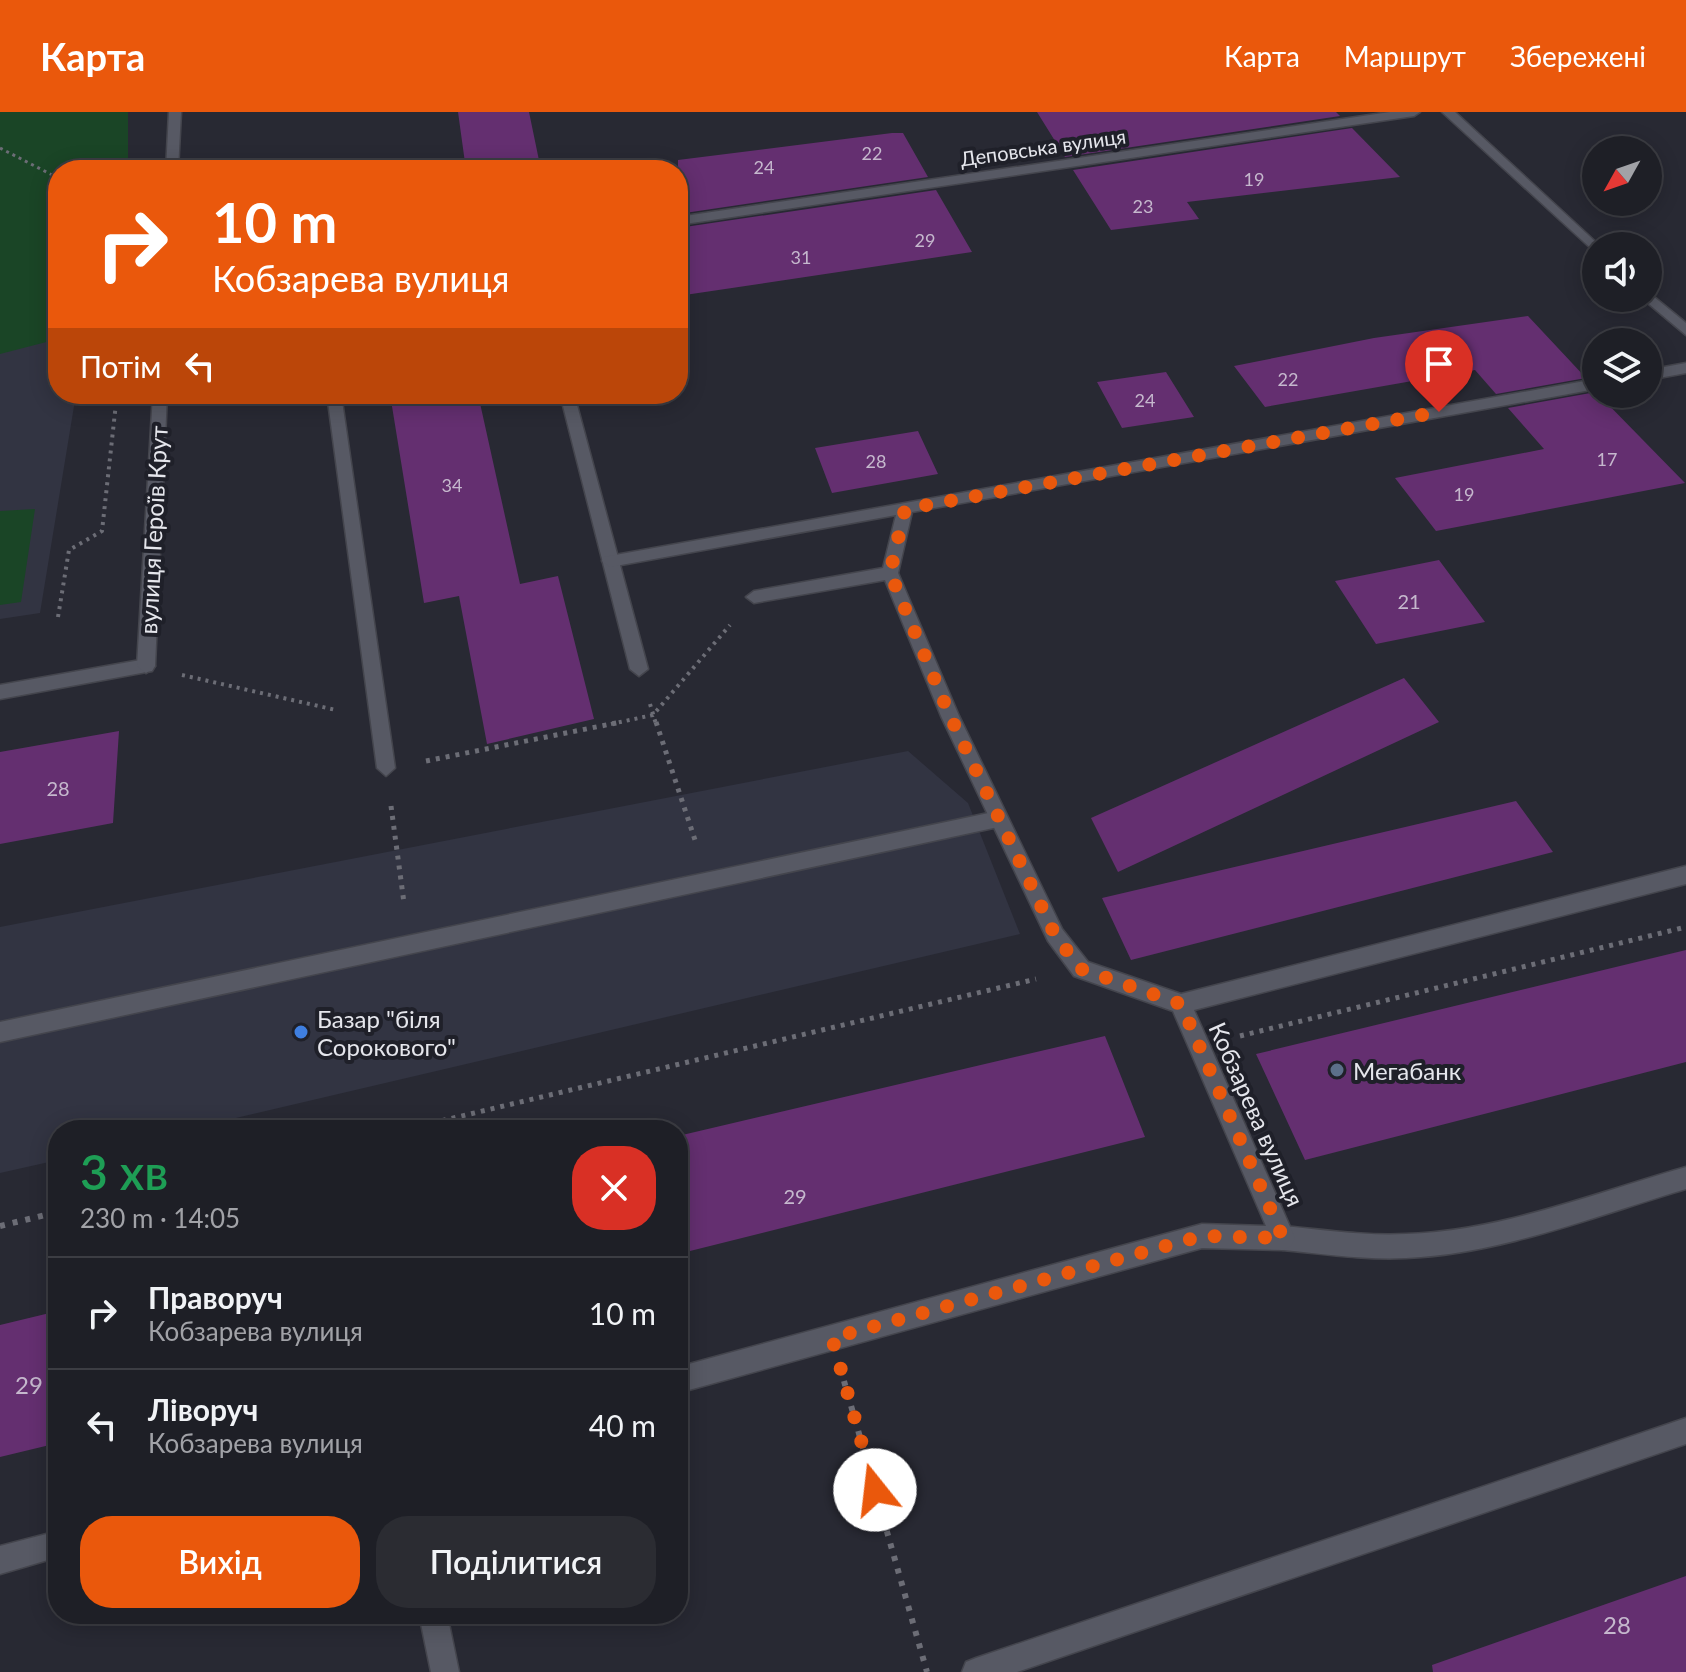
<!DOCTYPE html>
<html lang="uk">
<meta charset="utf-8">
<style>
:root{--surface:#1e1f26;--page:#2b2c32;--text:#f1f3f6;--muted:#a1a2a7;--line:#3c3d43;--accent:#ea580c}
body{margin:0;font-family:Lato,sans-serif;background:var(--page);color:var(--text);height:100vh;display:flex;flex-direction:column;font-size:30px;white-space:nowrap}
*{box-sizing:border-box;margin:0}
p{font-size:26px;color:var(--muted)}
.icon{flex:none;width:44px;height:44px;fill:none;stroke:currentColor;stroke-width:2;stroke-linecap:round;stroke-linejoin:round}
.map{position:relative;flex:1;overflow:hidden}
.details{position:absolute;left:48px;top:1008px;width:640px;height:504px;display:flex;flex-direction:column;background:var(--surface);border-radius:32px;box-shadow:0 4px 20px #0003,0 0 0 2px var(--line)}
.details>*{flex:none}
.guide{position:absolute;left:48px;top:48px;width:640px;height:244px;border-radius:32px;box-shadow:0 4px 20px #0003,0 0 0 2px var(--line);background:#ea580c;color:#fff;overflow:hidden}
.needle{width:52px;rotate:230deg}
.fabs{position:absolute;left:1582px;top:24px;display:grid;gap:16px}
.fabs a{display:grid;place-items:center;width:80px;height:80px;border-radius:50%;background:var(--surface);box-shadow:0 4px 20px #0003,0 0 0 2px var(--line);font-size:40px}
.pin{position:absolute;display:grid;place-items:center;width:68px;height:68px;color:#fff;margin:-82px -34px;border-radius:50% 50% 50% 0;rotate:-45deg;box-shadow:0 0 8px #0007}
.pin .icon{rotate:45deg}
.me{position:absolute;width:88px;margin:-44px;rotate:344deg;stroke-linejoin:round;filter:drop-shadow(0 0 6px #0008)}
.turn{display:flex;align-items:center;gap:28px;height:168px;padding:0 32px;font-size:36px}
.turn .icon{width:104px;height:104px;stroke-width:2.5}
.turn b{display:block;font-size:56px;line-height:68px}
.then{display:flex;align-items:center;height:76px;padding:0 32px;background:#0003;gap:16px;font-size:30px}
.round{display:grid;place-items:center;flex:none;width:84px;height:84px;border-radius:32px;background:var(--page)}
.headline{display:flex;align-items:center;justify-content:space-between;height:136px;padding:0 32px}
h1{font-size:48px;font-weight:600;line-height:60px;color:#1e9e55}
.primary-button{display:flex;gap:16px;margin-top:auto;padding:16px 32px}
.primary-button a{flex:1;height:92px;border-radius:32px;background:var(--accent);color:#fff;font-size:32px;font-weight:600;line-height:92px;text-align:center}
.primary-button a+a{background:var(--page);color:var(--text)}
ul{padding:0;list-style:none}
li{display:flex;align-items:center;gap:24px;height:112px;padding:0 32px;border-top:2px solid var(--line)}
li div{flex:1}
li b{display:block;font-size:30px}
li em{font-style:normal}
header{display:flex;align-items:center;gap:48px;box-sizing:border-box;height:112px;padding:0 40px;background:var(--accent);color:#fff}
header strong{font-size:38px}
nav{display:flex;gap:44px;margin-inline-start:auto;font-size:28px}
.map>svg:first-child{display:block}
.built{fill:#323442}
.green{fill:#1a4526}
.building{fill:#642f70}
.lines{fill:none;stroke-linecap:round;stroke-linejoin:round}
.lane-casing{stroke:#44454d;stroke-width:3}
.street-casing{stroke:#44454d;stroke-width:3}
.path-far3{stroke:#6c6d76;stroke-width:3;stroke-dasharray:3 4;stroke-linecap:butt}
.path-far2{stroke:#6c6d76;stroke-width:4;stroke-dasharray:3 5;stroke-linecap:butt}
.path-far1{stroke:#6c6d76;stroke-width:5;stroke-dasharray:4 6;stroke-linecap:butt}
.path{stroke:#6c6d76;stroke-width:6;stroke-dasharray:5 8;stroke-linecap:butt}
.lane{fill:#575964;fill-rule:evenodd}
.street{fill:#575964;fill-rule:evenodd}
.route{stroke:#ea580c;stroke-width:14;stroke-dasharray:0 25.2}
.shop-dot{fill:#3f7fe0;stroke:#1f2029;stroke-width:3}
.service-dot{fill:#5c6f8a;stroke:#1f2029;stroke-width:3}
.labels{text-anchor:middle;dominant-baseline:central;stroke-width:8;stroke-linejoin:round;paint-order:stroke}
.far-number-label{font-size:18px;fill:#c5b8cd}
.far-street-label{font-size:20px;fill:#e5e6ec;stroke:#1f2029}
.number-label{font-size:20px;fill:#c5b8cd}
.street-label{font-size:24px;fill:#e5e6ec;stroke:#1f2029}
.poi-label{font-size:24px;fill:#e5e6ec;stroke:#1f2029;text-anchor:start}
.near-number-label{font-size:24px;fill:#c5b8cd}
</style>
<header>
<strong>Карта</strong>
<nav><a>Карта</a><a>Маршрут</a><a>Збережені</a></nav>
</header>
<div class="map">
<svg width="1686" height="1560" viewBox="0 0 1686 1560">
<rect width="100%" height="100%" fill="#282933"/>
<!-- built -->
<path class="built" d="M 27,0 L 58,58 L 58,282 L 76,282 L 40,501 L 0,507 L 0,4 Z
M 908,639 L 968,691 L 1020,822 L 185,1018 L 58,1018 L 58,1048 L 0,1061 L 0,815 Z"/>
<!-- green -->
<path class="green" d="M 0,0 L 128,0 L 128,58 L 58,58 L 58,227 L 0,242 Z
M 35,397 L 21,490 L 0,493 L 0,399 Z"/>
<!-- building -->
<path class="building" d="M 458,0 L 529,0 L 541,58 L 466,58 Z
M 1037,0 L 1336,0 L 1340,4 L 1065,45 Z
M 1352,16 L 1400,65 L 1187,90 L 1199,107 L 1111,118 L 1073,58 Z
M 892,21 L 903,21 L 928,65 L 678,102 L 678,48 Z
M 936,78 L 972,140 L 678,184 L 678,116 Z
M 1528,204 L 1586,266 L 1496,282 L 1475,258 L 1265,295 L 1234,254 L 1374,226 Z
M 1166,260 L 1194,305 L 1122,316 L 1097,270 Z
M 1596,280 L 1685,371 L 1436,419 L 1395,366 L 1544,337 L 1508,296 Z
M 390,282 L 478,282 L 520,472 L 558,464 L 594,607 L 487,632 L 459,484 L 424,491 Z
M 918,319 L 938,362 L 832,381 L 815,336 Z
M 1439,448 L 1485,510 L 1376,532 L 1335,469 Z
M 1404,566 L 1439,610 L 1118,760 L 1091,706 Z
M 119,619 L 113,711 L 0,732 L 0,640 Z
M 1516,689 L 1553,740 L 1131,848 L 1102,786 Z
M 1686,838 L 1686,950 L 1305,1048 L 1256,942 Z
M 1105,924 L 1145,1025 L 678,1142 L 678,1024 Z
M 58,1199 L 58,1331 L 0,1345 L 0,1213 Z
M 1686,1464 L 1686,1560 L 1433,1560 L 1432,1553 Z"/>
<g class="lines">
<defs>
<path id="lane" d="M 560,282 L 574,282 L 648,557 L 639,564 L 630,557 Z
M 146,547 L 152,549 L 155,554 L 152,559 L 0,587 L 0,573 Z
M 998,699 L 1005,701 L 1008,707 L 1005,713 L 998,715 L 0,930 L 0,910 Z
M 1686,1055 L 1686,1077 C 1595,1104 1501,1142 1406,1146 C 1365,1148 1324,1142 1283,1138 L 1275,1134 L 1271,1126 L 1275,1118 L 1283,1114 C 1324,1118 1365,1124 1406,1122 C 1501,1119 1595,1081 1686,1055 Z
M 1686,1306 L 1686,1332 L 1017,1560 L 962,1560 L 966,1550 L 976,1546 Z
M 58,1419 L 58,1445 L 0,1462 L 0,1434 Z"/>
<path id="street" d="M 169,0 L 181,0 L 178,58 L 166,58 Z
M 1390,0 L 1420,0 L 1414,4 L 678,113 L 678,105 Z
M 1442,0 L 1455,0 L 1600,134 L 1596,134 L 1596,141 Z
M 1648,180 L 1686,211 L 1686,223 L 1643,187 L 1648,186 Z
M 1686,251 L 1686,261 L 1648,268 L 1648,258 Z
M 1596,267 L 1596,277 L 912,400 L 898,461 L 959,604 L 1062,817 L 1088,850 L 1181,882 L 1686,754 L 1686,772 L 1194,898 L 1295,1126 L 1291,1134 L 1283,1138 L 1202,1136 L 678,1281 L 678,1255 L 1202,1112 L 1266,1114 L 1173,899 L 1074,864 L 1048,829 L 941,604 L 885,468 L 754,491 L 746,485 L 754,479 L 883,456 L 896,403 L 610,455 L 602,449 L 604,445 Z
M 153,282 L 167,282 L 155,554 L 146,561 L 137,554 Z
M 327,282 L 341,282 L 395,656 L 386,664 L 377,656 Z
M 419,1502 L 447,1502 L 459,1560 L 431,1560 Z"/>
</defs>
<!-- lane casing -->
<use href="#lane" class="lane-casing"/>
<!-- street casing -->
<use href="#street" class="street-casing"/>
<!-- path-far3 -->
<path class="path-far3" d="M 0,36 L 58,66"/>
<!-- path-far2 -->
<path class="path-far2" d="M 58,505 L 69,438 L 102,419 L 117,282
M 182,563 L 336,598
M 650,592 L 656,612
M 611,612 L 653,603 L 730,513"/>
<!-- path-far1 -->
<path class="path-far1" d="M 656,610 L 696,731
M 426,649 L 621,610
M 391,694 L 404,791
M 1240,924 L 1686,815
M 403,1018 L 1036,867"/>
<!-- path -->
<path class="path" d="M 0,1114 L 58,1100
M 844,1269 L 927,1560"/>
<!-- lane -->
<use href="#lane" class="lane"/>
<!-- street -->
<use href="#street" class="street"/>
</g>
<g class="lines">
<!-- route -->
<path class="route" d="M 875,1378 L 832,1226 L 1202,1124 L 1283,1126 L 1181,892 L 1081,857 L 1055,823 L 950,604 L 890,461 L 905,397 L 1439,300"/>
</g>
<!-- markers -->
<circle class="shop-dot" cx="301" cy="920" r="8"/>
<circle class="service-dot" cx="1337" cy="958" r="8"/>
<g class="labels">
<!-- far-number labels -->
<g class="far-number-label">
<text x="872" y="41">22</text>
<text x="764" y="55">24</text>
<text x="1254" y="67">19</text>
<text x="1143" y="94">23</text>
<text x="925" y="128">29</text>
<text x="801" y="145">31</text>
<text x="1288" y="267">22</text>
<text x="1145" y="288">24</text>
<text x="1607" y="347">17</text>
<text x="876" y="349">28</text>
<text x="452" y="373">34</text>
<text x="1464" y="382">19</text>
</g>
<!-- far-street labels -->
<g class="far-street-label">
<text transform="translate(1043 35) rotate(-8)">Деповська вулиця</text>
</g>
<!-- number labels -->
<g class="number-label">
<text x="1409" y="489">21</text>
<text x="58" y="676">28</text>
<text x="795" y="1084">29</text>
</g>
<!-- street labels -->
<g class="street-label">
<text transform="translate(153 418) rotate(-87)">вулиця Героїв Крут</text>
<text transform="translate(1257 1002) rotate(66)">Кобзарева вулиця</text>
</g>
<!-- poi labels -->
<g class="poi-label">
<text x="317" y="906">Базар "біля<tspan x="317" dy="28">Сорокового"</tspan></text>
<text x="1353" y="958">Мегабанк</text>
</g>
<!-- near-number labels -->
<g class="near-number-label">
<text x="29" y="1272">29</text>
<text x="1617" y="1512">28</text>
</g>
</g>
</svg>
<div class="fabs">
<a><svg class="needle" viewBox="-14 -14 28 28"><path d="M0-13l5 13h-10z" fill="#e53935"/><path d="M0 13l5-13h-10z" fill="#a1a2a7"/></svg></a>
<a><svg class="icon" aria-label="sound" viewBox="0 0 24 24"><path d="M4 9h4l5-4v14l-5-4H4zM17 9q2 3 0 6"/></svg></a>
<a><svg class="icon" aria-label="layers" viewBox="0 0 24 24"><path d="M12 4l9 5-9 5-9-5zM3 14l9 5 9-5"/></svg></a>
</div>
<div class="pin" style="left:1439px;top:300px;background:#d93025"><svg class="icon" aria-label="arrive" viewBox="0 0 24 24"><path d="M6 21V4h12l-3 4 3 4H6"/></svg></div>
<svg class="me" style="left:875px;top:1378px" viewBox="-20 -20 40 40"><circle r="19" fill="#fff"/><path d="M0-13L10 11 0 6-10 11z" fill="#ea580c"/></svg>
<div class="guide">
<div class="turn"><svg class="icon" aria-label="right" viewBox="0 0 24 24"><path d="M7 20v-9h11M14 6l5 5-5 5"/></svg><div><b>10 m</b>Кобзарева вулиця</div></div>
<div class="then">Потім<svg class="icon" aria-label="left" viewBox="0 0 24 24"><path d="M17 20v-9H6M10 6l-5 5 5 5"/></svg></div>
</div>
<section class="details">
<div class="headline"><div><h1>3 хв</h1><p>230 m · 14:05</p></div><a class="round" style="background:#d93025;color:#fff"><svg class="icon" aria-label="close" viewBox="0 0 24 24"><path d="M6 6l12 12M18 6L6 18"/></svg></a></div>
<ul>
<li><svg class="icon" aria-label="right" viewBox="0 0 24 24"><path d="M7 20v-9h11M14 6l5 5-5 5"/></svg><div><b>Праворуч</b><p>Кобзарева вулиця</p></div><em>10 m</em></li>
<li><svg class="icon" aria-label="left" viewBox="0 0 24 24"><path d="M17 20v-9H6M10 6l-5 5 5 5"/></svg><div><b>Ліворуч</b><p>Кобзарева вулиця</p></div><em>40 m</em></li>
</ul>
<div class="primary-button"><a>Вихід</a><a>Поділитися</a></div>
</section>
</div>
